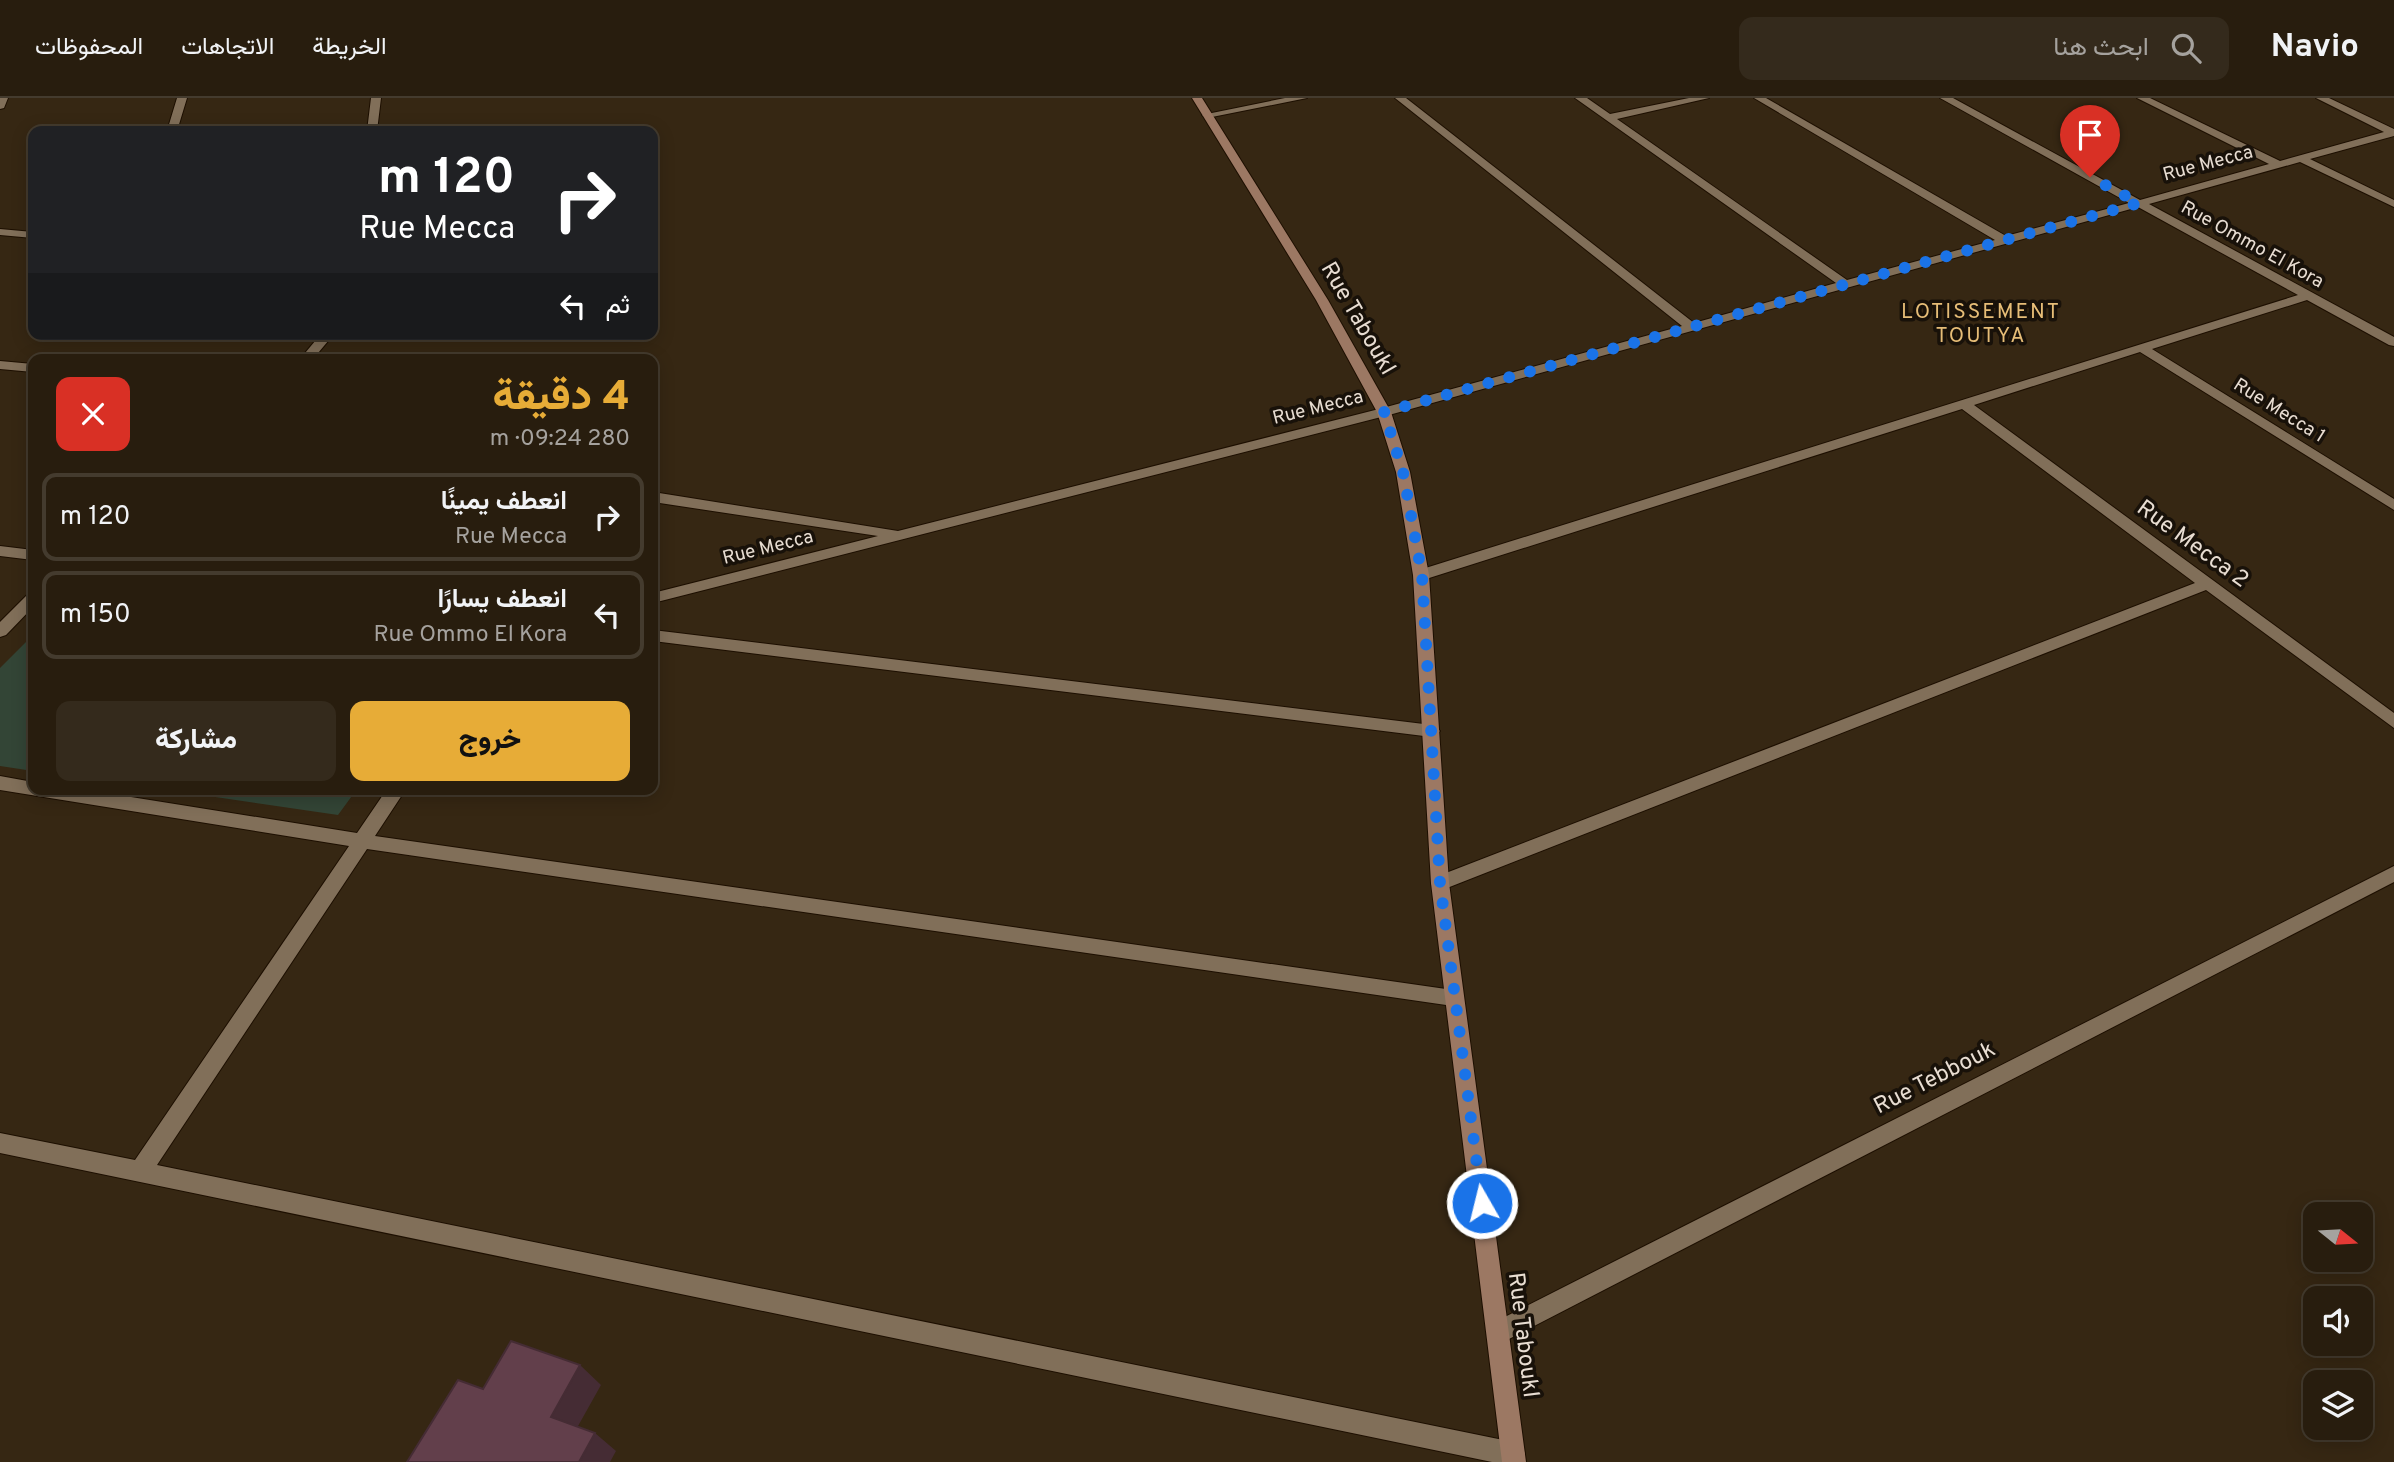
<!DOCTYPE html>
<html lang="ar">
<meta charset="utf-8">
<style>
:root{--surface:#281d0e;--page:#342a1c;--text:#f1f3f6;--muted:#a5a29e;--line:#443b2e;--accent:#e7ac37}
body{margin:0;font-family:Overpass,Vazirmatn,sans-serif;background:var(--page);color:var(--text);direction:rtl;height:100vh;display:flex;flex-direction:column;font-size:26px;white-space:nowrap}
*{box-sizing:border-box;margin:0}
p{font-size:23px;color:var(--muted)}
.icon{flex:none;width:38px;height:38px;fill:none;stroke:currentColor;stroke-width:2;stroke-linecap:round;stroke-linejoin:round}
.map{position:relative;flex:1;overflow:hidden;direction:ltr}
.side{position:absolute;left:28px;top:256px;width:630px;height:441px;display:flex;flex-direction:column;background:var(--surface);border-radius:14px;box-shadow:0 4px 18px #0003,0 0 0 2px var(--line);direction:rtl}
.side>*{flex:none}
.guide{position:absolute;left:28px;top:28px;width:630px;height:214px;border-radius:14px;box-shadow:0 4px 18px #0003,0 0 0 2px var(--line);direction:rtl;background:#202124;color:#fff;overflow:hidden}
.needle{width:46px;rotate:108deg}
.buttons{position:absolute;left:2303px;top:1104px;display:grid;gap:14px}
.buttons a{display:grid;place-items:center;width:70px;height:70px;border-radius:14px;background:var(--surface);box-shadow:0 4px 18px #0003,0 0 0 2px var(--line);font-size:35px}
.pin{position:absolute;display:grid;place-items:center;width:60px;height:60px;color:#fff;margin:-72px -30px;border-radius:50% 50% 50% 0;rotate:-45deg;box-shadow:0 0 7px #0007}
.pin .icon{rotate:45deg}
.me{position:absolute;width:77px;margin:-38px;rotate:352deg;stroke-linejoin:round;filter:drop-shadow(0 0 5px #0008)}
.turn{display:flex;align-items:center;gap:24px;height:147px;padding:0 28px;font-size:32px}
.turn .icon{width:91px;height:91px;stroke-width:2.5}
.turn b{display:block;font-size:49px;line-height:60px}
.then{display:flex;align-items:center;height:66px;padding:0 28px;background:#0003;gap:14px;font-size:26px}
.round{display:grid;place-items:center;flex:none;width:74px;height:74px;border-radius:14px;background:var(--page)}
.summary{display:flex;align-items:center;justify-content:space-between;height:119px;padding:0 28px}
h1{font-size:42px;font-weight:800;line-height:52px;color:var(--accent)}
.button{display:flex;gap:14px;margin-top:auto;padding:14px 28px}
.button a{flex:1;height:80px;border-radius:14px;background:var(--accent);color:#111;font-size:28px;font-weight:800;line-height:80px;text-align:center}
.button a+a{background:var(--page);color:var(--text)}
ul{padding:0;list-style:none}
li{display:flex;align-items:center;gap:21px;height:88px;margin:0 14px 10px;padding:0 14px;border:4px solid var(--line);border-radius:14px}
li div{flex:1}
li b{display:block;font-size:26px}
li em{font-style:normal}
header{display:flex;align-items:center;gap:42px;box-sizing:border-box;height:98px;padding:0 35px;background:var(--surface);border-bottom:2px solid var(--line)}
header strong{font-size:33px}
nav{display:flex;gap:38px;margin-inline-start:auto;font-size:24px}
.search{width:490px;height:63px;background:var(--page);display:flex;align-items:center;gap:18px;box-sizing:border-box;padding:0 24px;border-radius:14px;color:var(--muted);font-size:26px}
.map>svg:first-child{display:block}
.green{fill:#334536}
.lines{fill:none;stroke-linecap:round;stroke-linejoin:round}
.street-casing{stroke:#1d0f00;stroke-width:2}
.secondary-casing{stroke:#1d0f00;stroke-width:2}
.street{fill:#816f59;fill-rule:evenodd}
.secondary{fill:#9c7863;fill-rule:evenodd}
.shaded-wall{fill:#452c34}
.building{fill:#623f4b;stroke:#452c34;stroke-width:2}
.route{stroke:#1a73e8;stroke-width:12;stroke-dasharray:0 21.6}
.labels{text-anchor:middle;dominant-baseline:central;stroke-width:7;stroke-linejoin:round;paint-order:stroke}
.far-street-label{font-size:19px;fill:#e8ddd2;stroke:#181109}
.far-neighbourhood-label{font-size:21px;letter-spacing:2px;fill:#e6bd77;stroke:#181109}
.street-label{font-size:23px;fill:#e8ddd2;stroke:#181109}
</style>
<header>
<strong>Navio</strong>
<div class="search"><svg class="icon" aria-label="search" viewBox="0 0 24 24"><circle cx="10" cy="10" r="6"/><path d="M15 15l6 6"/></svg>ابحث هنا</div>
<nav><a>الخريطة</a><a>الاتجاهات</a><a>المحفوظات</a></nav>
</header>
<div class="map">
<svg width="2394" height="1364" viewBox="0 0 2394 1364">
<rect width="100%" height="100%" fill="#362713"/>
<!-- green -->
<path class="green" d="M 33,537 L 33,673 L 0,668 L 0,570 Z
M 161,691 L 357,691 L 338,717 Z"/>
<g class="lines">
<defs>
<path id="street" d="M 0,0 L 8,0 L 4,10 L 0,11 Z
M 177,0 L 187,0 L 177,33 L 167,33 Z
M 371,0 L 381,0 L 377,33 L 367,33 Z
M 1285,0 L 1307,0 L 1207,20 L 1202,17 Z
M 1395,0 L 1406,0 L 1694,225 L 1836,185 L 1575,0 L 1587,0 L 1610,16 L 1689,0 L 1709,0 L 1617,21 L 1847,182 L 1995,142 L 1754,0 L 1766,0 L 2006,138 L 2129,105 L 1940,0 L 1953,0 L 2140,102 L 2269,66 L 2137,0 L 2150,0 L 2280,63 L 2384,34 L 2316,0 L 2329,0 L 2394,31 L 2394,38 L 2310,61 L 2394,102 L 2394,109 L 2300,64 L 2149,106 L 2394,239 L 2394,248 L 2389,247 L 2307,202 L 2152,251 L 2394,401 L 2394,412 L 2140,254 L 1974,307 L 2394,615 L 2394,630 L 2206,492 L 1447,790 L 1440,793 L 1433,790 L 1431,785 L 1433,780 L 2195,485 L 1962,311 L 1426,481 L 1421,482 L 1413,477 L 1416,473 L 2298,197 L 2138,109 L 1389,317 L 653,505 L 653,495 L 878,438 L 653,404 L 653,394 L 898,433 L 1379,311 L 1682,228 Z
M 0,131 L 33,134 L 33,140 L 0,137 Z
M 321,236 L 334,236 L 313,261 L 300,261 Z
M 0,263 L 33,266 L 33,274 L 0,271 Z
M 0,448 L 33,452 L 33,462 L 0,458 Z
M 33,495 L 33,509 L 6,537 L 0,539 L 0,524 L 28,496 Z
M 653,532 L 1432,627 L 1440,633 L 1432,639 L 653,543 Z
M 0,678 L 33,684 L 33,691 L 81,691 L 357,735 L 387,691 L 406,691 L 375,738 L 1460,893 L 1463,899 L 1460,905 L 1453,908 L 367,751 L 157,1067 L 1513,1344 L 1522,1347 L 1525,1356 L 1522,1364 L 1492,1364 L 0,1055 L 0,1035 L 135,1062 L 349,748 L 0,692 Z
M 2394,768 L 2394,784 L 1507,1242 L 1499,1246 L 1491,1242 L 1487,1234 L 1491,1226 Z"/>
<path id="secondary" d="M 1192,0 L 1202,0 L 1328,202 L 1391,314 L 1410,374 L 1429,477 L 1449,785 L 1526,1364 L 1502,1364 L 1431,785 L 1413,477 L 1396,374 L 1377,314 L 1316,202 Z"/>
</defs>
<!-- street casing -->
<use href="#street" class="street-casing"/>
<!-- secondary casing -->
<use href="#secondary" class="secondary-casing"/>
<!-- street -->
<use href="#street" class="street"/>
<!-- secondary -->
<use href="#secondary" class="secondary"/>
</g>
<!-- shaded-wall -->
<path class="shaded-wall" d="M 580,1267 L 601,1287 L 573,1337 L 551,1319 Z
M 595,1335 L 616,1353 L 610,1364 L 579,1364 Z"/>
<!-- building -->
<path class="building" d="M 511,1243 L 580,1267 L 551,1319 L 595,1335 L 579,1364 L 407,1364 L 458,1282 L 483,1291 Z"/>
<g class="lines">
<!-- route -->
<path class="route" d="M 1482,1105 L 1440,785 L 1422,477 L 1403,374 L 1384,314 L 2139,105 L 2090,79"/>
</g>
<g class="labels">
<!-- far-street labels -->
<g class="far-street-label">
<text transform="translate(2208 66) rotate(-15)">Rue Mecca</text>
<text transform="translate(2252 147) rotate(29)">Rue Ommo El Kora</text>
<text transform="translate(1318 310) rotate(-14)">Rue Mecca</text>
<text transform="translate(2279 313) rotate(32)">Rue Mecca 1</text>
<text transform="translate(768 450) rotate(-14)">Rue Mecca</text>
</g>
<!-- far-neighbourhood labels -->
<g class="far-neighbourhood-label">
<text x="1981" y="214">LOTISSEMENT<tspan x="1981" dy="24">TOUTYA</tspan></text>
</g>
<!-- street labels -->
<g class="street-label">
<text transform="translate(1357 221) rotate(60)">Rue Taboukl</text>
<text transform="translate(2192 447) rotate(36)">Rue Mecca 2</text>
<text transform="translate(1935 981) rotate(-27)">Rue Tebbouk</text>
<text transform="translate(1522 1237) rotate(83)">Rue Taboukl</text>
</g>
</g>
</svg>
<div class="buttons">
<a><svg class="needle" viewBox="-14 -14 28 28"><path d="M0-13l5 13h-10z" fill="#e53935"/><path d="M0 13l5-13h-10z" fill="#a5a29e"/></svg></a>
<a><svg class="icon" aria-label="sound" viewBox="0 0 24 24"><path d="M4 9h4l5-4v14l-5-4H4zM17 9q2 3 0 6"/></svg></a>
<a><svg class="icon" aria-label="layers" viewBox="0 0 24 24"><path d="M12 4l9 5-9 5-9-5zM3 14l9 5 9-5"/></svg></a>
</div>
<div class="pin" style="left:2090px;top:79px;background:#d93025"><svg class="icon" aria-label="arrive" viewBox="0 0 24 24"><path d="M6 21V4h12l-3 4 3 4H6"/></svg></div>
<svg class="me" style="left:1482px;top:1105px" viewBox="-20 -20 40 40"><circle r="17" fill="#1a73e8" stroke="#fff" stroke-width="3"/><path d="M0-11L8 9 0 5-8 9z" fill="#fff"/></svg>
<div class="guide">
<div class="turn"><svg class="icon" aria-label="right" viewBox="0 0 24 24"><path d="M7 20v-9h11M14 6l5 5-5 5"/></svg><div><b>120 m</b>Rue Mecca</div></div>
<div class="then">ثم<svg class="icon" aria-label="left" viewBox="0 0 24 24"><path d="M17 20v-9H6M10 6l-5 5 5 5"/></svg></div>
</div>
<section class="side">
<div class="summary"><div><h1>4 دقيقة</h1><p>280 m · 09:24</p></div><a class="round" style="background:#d93025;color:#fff"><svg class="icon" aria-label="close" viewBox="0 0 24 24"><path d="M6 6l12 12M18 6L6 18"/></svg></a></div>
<ul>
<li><svg class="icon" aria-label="right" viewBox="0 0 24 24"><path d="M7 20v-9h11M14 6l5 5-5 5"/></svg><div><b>انعطف يمينًا</b><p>Rue Mecca</p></div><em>120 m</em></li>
<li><svg class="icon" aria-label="left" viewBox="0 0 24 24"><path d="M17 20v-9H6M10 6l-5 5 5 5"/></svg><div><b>انعطف يسارًا</b><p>Rue Ommo El Kora</p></div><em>150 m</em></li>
</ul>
<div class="button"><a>خروج</a><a>مشاركة</a></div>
</section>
</div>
